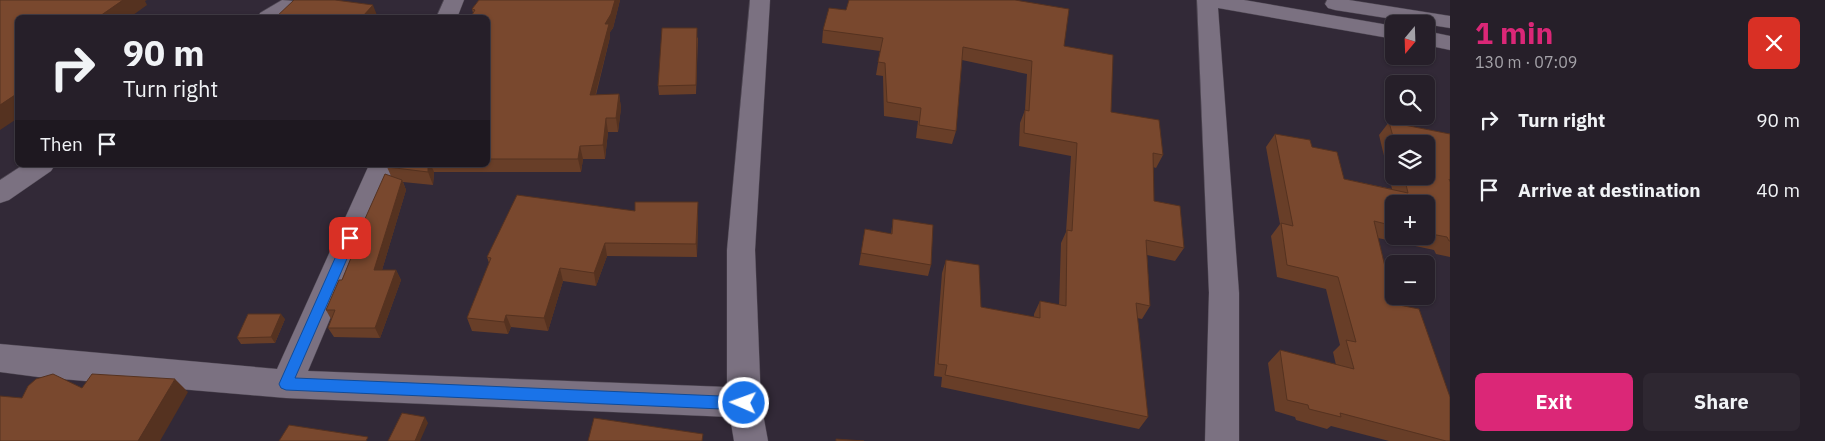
<!DOCTYPE html>
<meta charset="utf-8">
<style>
:root{--surface:#261f29;--page:#2e2731;--text:#f1f3f6;--muted:#a4a2a8;--line:#423d46;--accent:#db2777}
body{margin:0;font-family:"IBM Plex Sans",sans-serif;background:var(--page);color:var(--text);height:100vh;display:flex;flex-direction:column;font-size:19px;white-space:nowrap}
*{box-sizing:border-box;margin:0}
p{font-size:16px;color:var(--muted)}
.icon{flex:none;width:28px;height:28px;fill:none;stroke:currentColor;stroke-width:2;stroke-linecap:round;stroke-linejoin:round}
.map{position:relative;flex:1;overflow:hidden}
.sheet{display:flex;flex-direction:column;background:var(--surface);width:375px}
.sheet>*{flex:none}
.top-card{position:absolute;left:15px;top:15px;width:475px;height:152px;border-radius:8px;box-shadow:0 1px 4px #0004,0 0 0 1px var(--line);background:#261f29;color:var(--text);overflow:hidden}
.needle{width:32px;rotate:199deg}
.tools{position:absolute;left:1385px;top:15px;display:grid;gap:10px}
.tools a{display:grid;place-items:center;width:50px;height:50px;border-radius:8px;background:var(--surface);box-shadow:0 1px 4px #0004,0 0 0 1px var(--line);font-size:25px}
.pin{position:absolute;display:grid;place-items:center;width:42px;height:42px;color:#fff;margin:-21px;border-radius:10px;box-shadow:0 2px 8px #0006}
.me{position:absolute;width:55px;margin:-28px;rotate:272deg;stroke-linejoin:round;filter:drop-shadow(0 0 4px #0008)}
.turn{display:flex;align-items:center;gap:18px;height:105px;padding:0 25px;font-size:22px}
.turn .icon{width:65px;height:65px;stroke-width:2.5}
.turn b{display:block;font-size:35px;line-height:42px}
.then{display:flex;align-items:center;height:48px;padding:0 25px;background:#0003;gap:10px;font-size:19px}
.round{display:grid;place-items:center;flex:none;width:52px;height:52px;border-radius:8px;background:var(--page)}
.summary{display:flex;align-items:center;justify-content:space-between;height:85px;padding:0 25px}
h1{font-size:30px;font-weight:700;line-height:38px;color:var(--accent)}
.action{display:flex;gap:10px;margin-top:auto;padding:10px 25px}
.action a{flex:1;height:58px;border-radius:8px;background:var(--accent);color:#fff;font-size:20px;font-weight:700;line-height:58px;text-align:center}
.action a+a{background:var(--page);color:var(--text)}
ul{padding:0;list-style:none}
li{display:flex;align-items:center;gap:15px;height:70px;padding:0 25px}
li div{flex:1}
li b{display:block;font-size:19px}
li em{font-style:normal}
main{display:flex;flex:1;min-height:0}
.map>svg:first-child{display:block}
.lines{fill:none;stroke-linecap:round;stroke-linejoin:round}
.street-casing{stroke:#4c4550;stroke-width:1}
.street{fill:#7b7181;fill-rule:evenodd}
.wall{fill:#683e28;fill-rule:evenodd}
.shaded-wall{fill:#553220}
.building{fill:#79482e;stroke:#553220}
.route{fill:#1a73e8;stroke:#114b97}
</style>
<main>
<div class="map">
<svg width="1450" height="441" viewBox="0 0 1450 441">
<rect width="100%" height="100%" fill="#322937"/>
<g class="lines">
<defs>
<path id="street" d="M 282,0 L 294,1 L 297,5 L 283,18 L 258,18 L 260,13 Z
M 444,0 L 464,0 L 457,18 L 436,18 Z
M 750,0 L 770,0 L 755,250 L 761,403 L 768,441 L 734,441 L 730,417 L 286,398 L 38,377 L 0,372 L 0,344 L 277,369 L 369,165 L 395,165 L 308,371 L 727,387 L 727,250 Z
M 1197,0 L 1244,0 L 1394,26 L 1394,39 L 1218,8 L 1239,293 L 1239,441 L 1205,441 L 1209,293 Z
M 1327,0 L 1349,0 L 1450,16 L 1450,28 L 1335,10 L 1328,8 L 1325,4 Z
M 1426,31 L 1450,36 L 1450,50 L 1426,45 Z
M 23,165 L 55,165 L 51,171 L 9,200 L 0,203 L 0,180 Z"/>
</defs>
<!-- street casing -->
<use href="#street" class="street-casing"/>
<!-- street -->
<use href="#street" class="street"/>
</g>
<!-- wall -->
<path class="wall" d="M 479,0 L 620,0 L 613,28 L 610,32 L 610,37 L 596,95 L 619,94 L 621,108 L 618,132 L 608,132 L 605,159 L 583,159 L 581,172 L 434,172 L 433,185 L 403,182 L 406,190 L 382,270 L 396,270 L 401,280 L 380,338 L 334,337 L 328,328 L 331,319 L 326,310 L 342,280 L 365,223 L 364,221 L 391,176 L 387,167 L 388,165 L 488,165 L 488,18 L 473,13 L 472,9 Z
M 823,30 L 1064,46 L 1111,112 L 1163,155 L 1156,168 L 1153,167 L 1154,201 L 1184,248 L 1175,261 L 1147,255 L 1150,306 L 1142,319 L 1137,318 L 1148,417 L 1139,429 L 941,387 L 942,377 L 934,376 L 942,273 L 946,260 L 981,307 L 1034,317 L 1034,314 L 1040,301 L 1059,305 L 1061,243 L 1066,232 L 1071,156 L 1019,146 L 1020,123 L 1025,110 L 1027,74 L 962,60 L 956,131 L 952,144 L 916,138 L 918,121 L 884,116 L 883,76 L 876,75 L 880,51 L 822,43 Z
M 698,37 L 696,94 L 659,95 L 658,86 Z
M 1389,122 L 1450,134 L 1450,257 L 1436,254 L 1434,250 L 1378,238 L 1394,304 L 1450,441 L 1389,441 L 1331,426 L 1327,429 L 1296,420 L 1295,417 L 1275,411 L 1268,363 L 1280,350 L 1336,365 L 1333,352 L 1340,345 L 1326,289 L 1277,277 L 1271,236 L 1280,224 L 1266,147 L 1275,134 L 1344,179 L 1392,189 L 1379,135 ZM 1394,144 L 1426,144 L 1426,176 L 1394,176 ZM 1394,204 L 1426,204 L 1426,236 L 1394,236 Z
M 635,211 L 698,215 L 697,257 L 607,256 L 596,286 L 563,281 L 548,331 L 511,327 L 508,334 L 472,331 L 467,318 L 489,263 L 487,257 Z
M 893,219 L 931,265 L 928,276 L 859,265 L 865,229 L 891,234 Z
M 285,319 L 275,343 L 241,344 L 237,338 Z"/>
<!-- shaded-wall -->
<path class="shaded-wall" d="M 123,0 L 147,0 L 145,1 L 147,5 L 129,18 L 101,18 L 100,16 Z
M 615,0 L 620,0 L 613,28 L 610,32 L 610,37 L 592,108 L 590,95 L 605,24 Z
M 373,5 L 378,18 L 363,16 Z
M 18,93 L 18,118 L 0,130 L 0,105 Z
M 619,94 L 621,108 L 618,132 L 616,118 Z
M 606,118 L 608,132 L 605,159 L 603,145 Z
M 580,146 L 583,159 L 581,172 L 578,159 Z
M 428,165 L 431,165 L 434,172 L 433,185 L 428,172 Z
M 402,180 L 406,190 L 379,280 L 374,270 Z
M 698,202 L 698,215 L 697,257 L 696,244 Z
M 605,243 L 607,256 L 596,286 L 594,273 Z
M 560,268 L 563,281 L 548,331 L 544,318 Z
M 396,270 L 401,280 L 380,338 L 375,328 Z
M 281,314 L 285,319 L 275,343 L 271,337 Z
M 506,315 L 511,327 L 508,334 L 504,322 Z
M 175,379 L 188,392 L 160,441 L 138,441 Z
M 425,417 L 428,423 L 420,441 L 415,441 Z"/>
<!-- building -->
<path class="building" d="M 0,0 L 123,0 L 100,16 L 107,18 L 18,18 L 18,93 L 0,105 Z
M 294,0 L 335,0 L 373,5 L 363,16 L 378,18 L 275,18 Z
M 479,0 L 615,0 L 611,14 L 605,24 L 609,24 L 590,95 L 619,94 L 616,118 L 606,118 L 603,145 L 580,146 L 578,159 L 488,159 L 488,18 L 470,18 L 475,10 L 472,9 Z
M 849,0 L 1015,0 L 1069,9 L 1064,46 L 1113,55 L 1111,112 L 1159,120 L 1163,155 L 1153,153 L 1154,201 L 1180,206 L 1184,248 L 1146,240 L 1150,306 L 1136,303 L 1148,417 L 945,375 L 947,365 L 938,364 L 946,260 L 979,265 L 981,307 L 1040,318 L 1040,301 L 1066,306 L 1067,230 L 1072,231 L 1077,143 L 1024,133 L 1025,110 L 1029,111 L 1032,61 L 963,47 L 956,131 L 919,125 L 921,108 L 887,102 L 885,63 L 878,62 L 883,38 L 823,30 L 829,8 L 846,10 Z
M 662,28 L 697,28 L 696,85 L 658,86 Z
M 1389,122 L 1450,134 L 1450,180 L 1449,179 L 1450,182 L 1450,241 L 1449,241 L 1447,237 L 1426,233 L 1426,204 L 1394,204 L 1394,226 L 1374,221 L 1394,304 L 1419,309 L 1450,397 L 1450,441 L 1446,441 L 1340,413 L 1341,417 L 1309,409 L 1308,405 L 1287,400 L 1280,350 L 1354,369 L 1346,340 L 1356,342 L 1338,277 L 1287,265 L 1281,223 L 1293,226 L 1275,134 L 1310,140 L 1312,147 L 1337,152 L 1344,179 L 1408,193 L 1404,176 L 1426,176 L 1426,144 L 1395,144 Z
M 388,165 L 428,165 L 428,172 L 387,167 Z
M 385,174 L 402,180 L 374,270 L 396,270 L 375,328 L 328,328 L 335,310 L 326,310 L 339,280 L 342,280 L 366,221 L 364,221 Z
M 517,195 L 635,211 L 635,202 L 698,202 L 696,244 L 605,243 L 594,273 L 560,268 L 544,318 L 506,315 L 504,322 L 467,318 L 491,258 L 487,257 Z
M 893,219 L 933,225 L 931,265 L 861,253 L 865,229 L 892,234 Z
M 248,314 L 281,314 L 271,337 L 237,338 Z
M 53,374 L 82,388 L 92,374 L 175,379 L 138,441 L 0,441 L 0,396 L 22,398 L 28,386 L 36,379 Z
M 402,413 L 425,417 L 415,441 L 388,441 Z
M 594,418 L 703,434 L 702,441 L 588,441 Z
M 289,425 L 368,437 L 366,441 L 279,441 Z
M 836,439 L 864,441 L 836,441 Z"/>
<!-- route -->
<path class="route" d="M 350,233 L 356,238 L 295,378 L 744,397 L 749,399 L 751,403 L 749,408 L 744,410 L 286,390 L 281,388 L 279,384 L 344,238 Z"/>
</svg>
<div class="tools">
<a><svg class="needle" viewBox="-14 -14 28 28"><path d="M0-13l5 13h-10z" fill="#e53935"/><path d="M0 13l5-13h-10z" fill="#a4a2a8"/></svg></a>
<a><svg class="icon" aria-label="search" viewBox="0 0 24 24"><circle cx="10" cy="10" r="6"/><path d="M15 15l6 6"/></svg></a>
<a><svg class="icon" aria-label="layers" viewBox="0 0 24 24"><path d="M12 4l9 5-9 5-9-5zM3 14l9 5 9-5"/></svg></a>
<a>+</a>
<a>−</a>
</div>
<div class="pin" style="left:350px;top:238px;background:#d93025"><svg class="icon" aria-label="arrive" viewBox="0 0 24 24"><path d="M6 21V4h12l-3 4 3 4H6"/></svg></div>
<svg class="me" style="left:744px;top:403px" viewBox="-20 -20 40 40"><circle r="17" fill="#1a73e8" stroke="#fff" stroke-width="3"/><path d="M0-11L8 9 0 5-8 9z" fill="#fff"/></svg>
<div class="top-card">
<div class="turn"><svg class="icon" aria-label="right" viewBox="0 0 24 24"><path d="M7 20v-9h11M14 6l5 5-5 5"/></svg><div><b>90 m</b>Turn right</div></div>
<div class="then">Then<svg class="icon" aria-label="arrive" viewBox="0 0 24 24"><path d="M6 21V4h12l-3 4 3 4H6"/></svg></div>
</div>
</div>
<section class="sheet">
<div class="summary"><div><h1>1 min</h1><p>130 m · 07:09</p></div><a class="round" style="background:#d93025;color:#fff"><svg class="icon" aria-label="close" viewBox="0 0 24 24"><path d="M6 6l12 12M18 6L6 18"/></svg></a></div>
<ul>
<li><svg class="icon" aria-label="right" viewBox="0 0 24 24"><path d="M7 20v-9h11M14 6l5 5-5 5"/></svg><div><b>Turn right</b></div><em>90 m</em></li>
<li><svg class="icon" aria-label="arrive" viewBox="0 0 24 24"><path d="M6 21V4h12l-3 4 3 4H6"/></svg><div><b>Arrive at destination</b></div><em>40 m</em></li>
</ul>
<div class="action"><a>Exit</a><a>Share</a></div>
</section>
</main>
